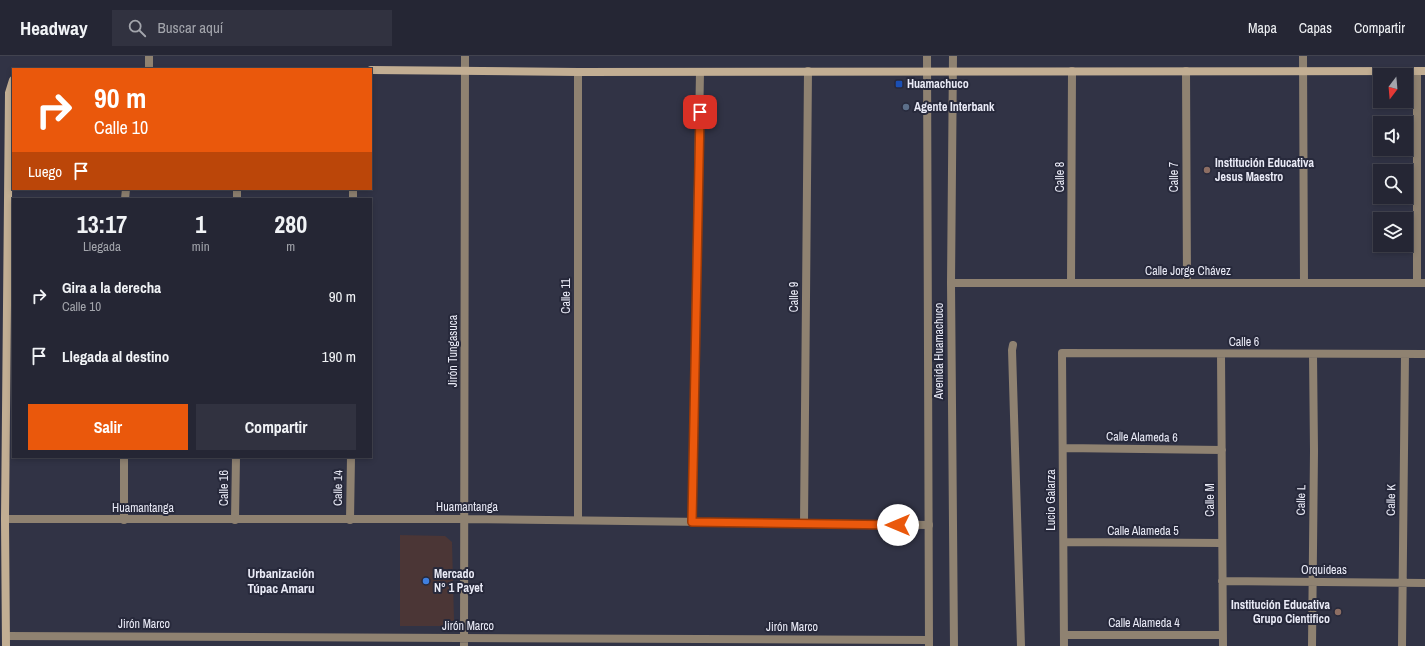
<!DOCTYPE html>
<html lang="es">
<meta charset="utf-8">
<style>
:root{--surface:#252634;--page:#313240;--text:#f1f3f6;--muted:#a3a5ac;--line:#42434f;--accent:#ea580c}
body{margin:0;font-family:"Archivo Narrow",sans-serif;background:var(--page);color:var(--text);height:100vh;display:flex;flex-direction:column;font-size:15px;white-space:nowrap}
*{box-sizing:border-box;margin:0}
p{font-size:13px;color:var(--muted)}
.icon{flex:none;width:22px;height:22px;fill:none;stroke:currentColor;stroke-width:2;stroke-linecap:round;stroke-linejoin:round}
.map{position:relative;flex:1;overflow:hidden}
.drawer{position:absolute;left:12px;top:142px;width:360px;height:260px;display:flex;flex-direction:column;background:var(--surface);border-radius:0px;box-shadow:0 2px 6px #0003,0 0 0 1px var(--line)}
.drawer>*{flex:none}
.banner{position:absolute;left:12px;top:12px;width:360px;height:122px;border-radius:0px;box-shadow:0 2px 6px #0003,0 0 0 1px var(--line);background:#ea580c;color:#fff;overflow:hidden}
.needle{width:26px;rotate:196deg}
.fabs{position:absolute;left:1373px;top:12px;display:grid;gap:8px}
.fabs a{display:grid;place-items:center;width:40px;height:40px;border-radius:0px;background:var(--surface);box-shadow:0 2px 6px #0003,0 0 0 1px var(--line);font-size:20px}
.pin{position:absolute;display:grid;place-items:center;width:34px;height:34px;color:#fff;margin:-17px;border-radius:8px;box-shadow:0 2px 6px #0006}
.me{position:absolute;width:44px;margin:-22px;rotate:270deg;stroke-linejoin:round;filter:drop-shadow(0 0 3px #0008)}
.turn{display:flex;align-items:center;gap:14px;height:84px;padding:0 16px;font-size:18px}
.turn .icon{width:52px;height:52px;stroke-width:2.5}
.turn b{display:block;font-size:28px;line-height:34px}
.then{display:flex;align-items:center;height:38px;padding:0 16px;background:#0003;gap:8px;font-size:15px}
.eta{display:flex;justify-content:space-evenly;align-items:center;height:68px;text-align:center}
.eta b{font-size:24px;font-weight:800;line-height:28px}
.action{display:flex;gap:8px;margin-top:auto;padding:8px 16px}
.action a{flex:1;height:46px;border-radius:0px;background:var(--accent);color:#fff;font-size:16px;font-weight:800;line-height:46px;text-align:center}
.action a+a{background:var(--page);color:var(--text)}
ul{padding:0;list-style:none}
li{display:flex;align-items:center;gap:12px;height:60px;padding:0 16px}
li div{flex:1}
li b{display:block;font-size:15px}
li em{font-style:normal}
header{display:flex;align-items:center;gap:24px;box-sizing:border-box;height:56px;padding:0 20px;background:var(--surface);border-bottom:1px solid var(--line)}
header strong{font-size:19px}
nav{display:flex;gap:22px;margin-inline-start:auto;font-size:14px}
.search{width:280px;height:36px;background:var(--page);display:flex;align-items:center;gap:10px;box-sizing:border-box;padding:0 14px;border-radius:0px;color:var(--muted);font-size:15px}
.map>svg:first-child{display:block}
.commercial{fill:#4b3636}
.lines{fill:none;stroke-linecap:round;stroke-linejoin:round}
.minor{stroke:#8f8271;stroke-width:8}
.tertiary{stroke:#8f8271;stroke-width:8}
.secondary{stroke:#c2ae93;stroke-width:8}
.route-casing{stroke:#983908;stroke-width:10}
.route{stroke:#ea580c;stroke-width:7}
.transit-dot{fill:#1a4fb4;stroke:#27293b;stroke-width:1.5}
.service-dot{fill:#5c6f8a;stroke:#27293b;stroke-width:1.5}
.education-dot{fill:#8d6e63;stroke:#27293b;stroke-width:1.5}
.shop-dot{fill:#3f7fe0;stroke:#27293b;stroke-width:1.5}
.labels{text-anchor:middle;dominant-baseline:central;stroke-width:4;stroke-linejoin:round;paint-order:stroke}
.poi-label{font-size:12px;font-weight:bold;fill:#eaebf7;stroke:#27293b;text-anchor:start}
.street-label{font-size:12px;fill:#eaebf7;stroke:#27293b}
.neighbourhood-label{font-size:13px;font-weight:bold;fill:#eaebf7;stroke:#27293b}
</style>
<header>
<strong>Headway</strong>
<div class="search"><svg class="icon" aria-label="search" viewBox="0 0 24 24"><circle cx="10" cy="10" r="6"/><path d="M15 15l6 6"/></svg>Buscar aquí</div>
<nav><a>Mapa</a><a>Capas</a><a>Compartir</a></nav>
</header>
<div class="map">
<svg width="1425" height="590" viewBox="0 0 1425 590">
<rect width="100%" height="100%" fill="#313345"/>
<!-- commercial -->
<path class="commercial" d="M 400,479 L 445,480 L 452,486 L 454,564 L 447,570 L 400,570 Z"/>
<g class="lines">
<!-- minor -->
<path class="minor" d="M 1303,0 L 1304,227
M 1186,15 L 1187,227
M 1417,15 L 1417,227
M 125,143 L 126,133
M 237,143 L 237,133
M 353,143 L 353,133
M 951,227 L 1425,227
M 1071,227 L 1072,15
M 1013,289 L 1012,294 L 1021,590
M 1221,298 L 1223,590
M 1063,392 L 1222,394
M 5,463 L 464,463 L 929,469
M 124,464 L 124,401
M 235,464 L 236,401
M 350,464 L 351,401
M 578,464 L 578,16
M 692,466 L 700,16
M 804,468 L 808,15
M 1064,486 L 1222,487
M 1222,525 L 1425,527
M 1064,579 L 1223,579
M 6,580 L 929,584
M 464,590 L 465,0
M 1064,590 L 1062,297 L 1425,298
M 1312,590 L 1314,395 L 1313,298
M 1402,590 L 1405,298"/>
<!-- tertiary -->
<path class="tertiary" d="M 927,0 L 929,590
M 953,0 L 951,227 L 954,590
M 149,13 L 149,0"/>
<!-- secondary -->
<path class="secondary" d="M 371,14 L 578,16 L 1425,15
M 6,590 L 5,463 L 9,37 L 13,24"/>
</g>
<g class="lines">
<defs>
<path id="route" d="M 700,56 L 692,466 L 898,469"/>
</defs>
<!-- route casing -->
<use href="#route" class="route-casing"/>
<!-- route -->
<use href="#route" class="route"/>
</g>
<!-- markers -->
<rect class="transit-dot" x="895" y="24" width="8" height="8" rx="2"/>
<circle class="service-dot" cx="906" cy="51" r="4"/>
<g class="education-dot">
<circle cx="1207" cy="114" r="4"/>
<circle cx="1338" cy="556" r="4"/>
</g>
<circle class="shop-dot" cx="426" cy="525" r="4"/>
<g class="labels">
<!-- poi labels -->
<g class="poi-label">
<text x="907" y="28">Huamachuco</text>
<text x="914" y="51">Agente Interbank</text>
<text x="1215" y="107">Institución Educativa<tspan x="1215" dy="14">Jesus Maestro</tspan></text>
<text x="434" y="518">Mercado<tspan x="434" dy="14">N° 1 Payet</tspan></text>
<text x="1330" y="549" text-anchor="end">Institución Educativa<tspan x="1330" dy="14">Grupo Cientifico</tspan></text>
</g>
<!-- street labels -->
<g class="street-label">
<text transform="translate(1060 121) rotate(-90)">Calle 8</text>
<text transform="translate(1174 121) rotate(-90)">Calle 7</text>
<text x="1188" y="215">Calle Jorge Chávez</text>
<text transform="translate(566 240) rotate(-90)">Calle 11</text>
<text transform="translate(794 241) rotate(-90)">Calle 9</text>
<text x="1244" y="286">Calle 6</text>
<text transform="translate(453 295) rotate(-90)">Jirón Tungasuca</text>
<text transform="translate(939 295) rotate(-90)">Avenida Huamachuco</text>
<text transform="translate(1142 381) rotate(1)">Calle Alameda 6</text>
<text transform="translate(224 432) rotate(-90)">Calle 16</text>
<text transform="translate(338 432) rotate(-89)">Calle 14</text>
<text transform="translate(1051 444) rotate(-90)">Lucio Galarza</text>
<text transform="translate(1210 444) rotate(-90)">Calle M</text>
<text transform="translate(1301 444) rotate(-89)">Calle L</text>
<text transform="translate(1391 444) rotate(-89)">Calle K</text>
<text x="467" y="451">Huamantanga</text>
<text x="143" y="452">Huamantanga</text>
<text x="1143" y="475">Calle Alameda 5</text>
<text x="1324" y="514">Orquideas</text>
<text x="1144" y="567">Calle Alameda 4</text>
<text x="144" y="568">Jirón Marco</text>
<text x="468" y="570">Jirón Marco</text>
<text x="792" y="571">Jirón Marco</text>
</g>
<!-- neighbourhood labels -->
<g class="neighbourhood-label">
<text x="281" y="517">Urbanización<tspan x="281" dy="15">Túpac Amaru</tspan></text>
</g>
</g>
</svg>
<div class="fabs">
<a><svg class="needle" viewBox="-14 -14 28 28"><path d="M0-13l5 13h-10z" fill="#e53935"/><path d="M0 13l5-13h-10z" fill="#a3a5ac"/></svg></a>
<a><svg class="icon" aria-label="sound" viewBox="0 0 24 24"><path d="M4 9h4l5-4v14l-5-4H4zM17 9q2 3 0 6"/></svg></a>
<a><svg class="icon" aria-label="search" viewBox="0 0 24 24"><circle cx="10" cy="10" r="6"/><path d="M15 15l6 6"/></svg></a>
<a><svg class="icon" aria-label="layers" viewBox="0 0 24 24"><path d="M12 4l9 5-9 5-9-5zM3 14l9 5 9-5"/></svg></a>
</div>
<div class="pin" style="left:700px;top:56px;background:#d93025"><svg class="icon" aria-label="arrive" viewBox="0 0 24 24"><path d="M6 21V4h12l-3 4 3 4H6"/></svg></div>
<svg class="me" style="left:898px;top:469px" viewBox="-20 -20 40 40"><circle r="19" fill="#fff"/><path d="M0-13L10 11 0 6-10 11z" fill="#ea580c"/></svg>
<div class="banner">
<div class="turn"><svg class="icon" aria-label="right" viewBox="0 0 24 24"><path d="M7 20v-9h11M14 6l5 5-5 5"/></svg><div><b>90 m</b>Calle 10</div></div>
<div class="then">Luego<svg class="icon" aria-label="arrive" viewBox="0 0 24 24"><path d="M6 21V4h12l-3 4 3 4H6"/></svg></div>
</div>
<section class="drawer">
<div class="eta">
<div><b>13:17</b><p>Llegada</p></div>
<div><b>1</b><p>min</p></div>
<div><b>280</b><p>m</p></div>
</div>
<ul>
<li><svg class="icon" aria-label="right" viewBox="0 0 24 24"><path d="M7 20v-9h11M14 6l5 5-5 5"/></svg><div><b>Gira a la derecha</b><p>Calle 10</p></div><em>90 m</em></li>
<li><svg class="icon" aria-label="arrive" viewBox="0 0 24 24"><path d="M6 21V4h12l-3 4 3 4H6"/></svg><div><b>Llegada al destino</b></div><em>190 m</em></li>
</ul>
<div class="action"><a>Salir</a><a>Compartir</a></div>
</section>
</div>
